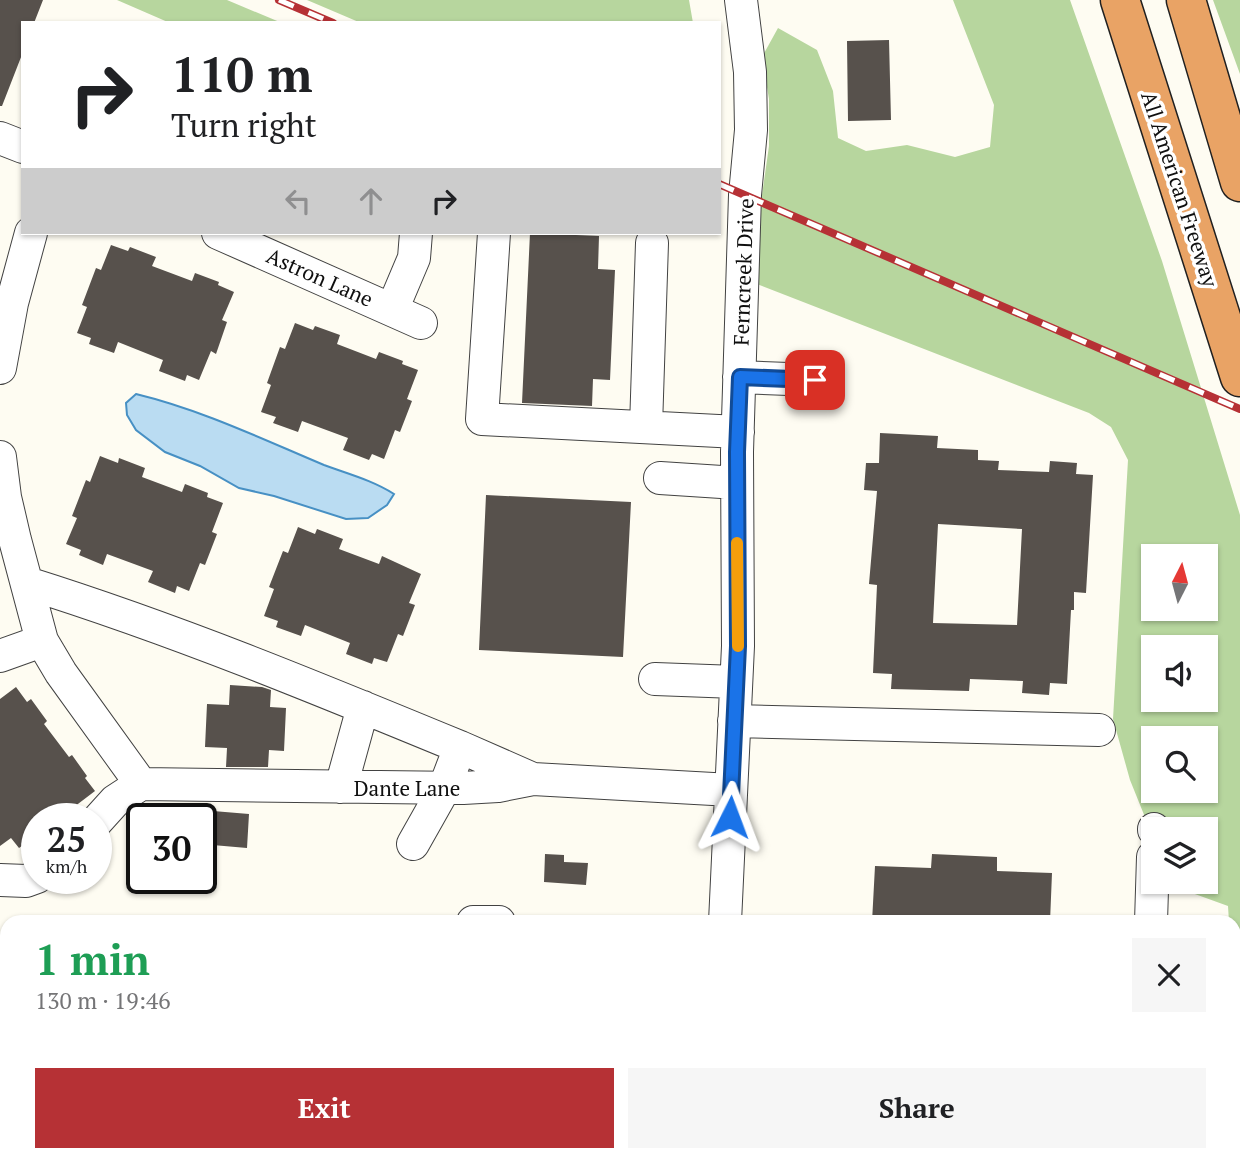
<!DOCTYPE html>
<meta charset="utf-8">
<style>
:root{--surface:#fff;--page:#f6f6f6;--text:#202124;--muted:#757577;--accent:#b63135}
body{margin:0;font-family:"PT Serif",serif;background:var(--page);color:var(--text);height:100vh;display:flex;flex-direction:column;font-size:26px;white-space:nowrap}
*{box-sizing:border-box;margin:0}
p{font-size:23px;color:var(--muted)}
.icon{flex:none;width:38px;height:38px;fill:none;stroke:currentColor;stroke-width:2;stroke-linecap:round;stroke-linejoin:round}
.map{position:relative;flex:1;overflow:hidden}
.sheet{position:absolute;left:0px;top:915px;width:1241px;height:247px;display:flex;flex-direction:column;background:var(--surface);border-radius:21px 21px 0 0;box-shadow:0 2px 5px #0004}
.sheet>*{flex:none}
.top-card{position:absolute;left:21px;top:21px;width:700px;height:214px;border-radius:0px;box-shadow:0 2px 5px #0004;background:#fff;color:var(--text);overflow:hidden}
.needle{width:46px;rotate:6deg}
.controls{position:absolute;left:1141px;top:544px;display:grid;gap:14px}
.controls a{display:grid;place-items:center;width:77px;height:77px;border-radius:0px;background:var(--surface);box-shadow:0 2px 5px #0004;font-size:35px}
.speed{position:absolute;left:21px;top:803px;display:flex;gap:14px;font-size:35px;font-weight:700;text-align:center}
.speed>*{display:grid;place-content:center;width:91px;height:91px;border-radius:50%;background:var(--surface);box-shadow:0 2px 5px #0004;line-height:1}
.speed small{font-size:18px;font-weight:400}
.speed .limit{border:4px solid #111;border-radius:10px;background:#fff;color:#111}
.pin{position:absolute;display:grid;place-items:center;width:60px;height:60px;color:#fff;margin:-30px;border-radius:14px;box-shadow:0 4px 10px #0006}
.me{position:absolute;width:77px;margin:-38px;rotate:3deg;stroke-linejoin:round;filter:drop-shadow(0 0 5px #0008)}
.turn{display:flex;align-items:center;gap:24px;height:147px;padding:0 35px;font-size:32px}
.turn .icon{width:91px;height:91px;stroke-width:2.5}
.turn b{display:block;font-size:49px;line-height:60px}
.lanes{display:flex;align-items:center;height:66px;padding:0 35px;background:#0003;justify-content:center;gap:35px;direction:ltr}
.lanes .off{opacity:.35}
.round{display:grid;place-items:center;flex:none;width:74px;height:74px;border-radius:0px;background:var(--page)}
.overview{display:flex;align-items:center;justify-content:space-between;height:119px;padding:0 35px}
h1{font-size:42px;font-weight:700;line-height:52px;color:#1e9e55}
.cta{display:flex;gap:14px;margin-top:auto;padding:14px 35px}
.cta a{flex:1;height:80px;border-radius:0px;background:var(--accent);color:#fff;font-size:28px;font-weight:700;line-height:80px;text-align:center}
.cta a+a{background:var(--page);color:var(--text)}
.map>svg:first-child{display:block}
.forest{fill:#b7d69e;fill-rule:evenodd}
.water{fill:#badcf2;stroke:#4790c4;stroke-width:2}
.building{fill:#57514c;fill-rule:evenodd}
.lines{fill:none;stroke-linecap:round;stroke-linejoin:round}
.minor-casing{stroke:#424242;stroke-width:34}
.highway-casing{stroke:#202020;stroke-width:41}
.minor{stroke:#fff;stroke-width:32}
.highway{stroke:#e9a365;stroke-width:38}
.rail-casing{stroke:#b63135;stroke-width:8}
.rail{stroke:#fff;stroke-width:5;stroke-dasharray:16;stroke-linecap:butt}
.route-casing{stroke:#114b97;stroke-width:18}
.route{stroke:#1a73e8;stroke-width:12}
.slow{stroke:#f59e0b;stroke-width:12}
.labels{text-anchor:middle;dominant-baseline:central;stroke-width:7;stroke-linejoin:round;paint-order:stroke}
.street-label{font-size:21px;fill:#0f0f0f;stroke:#fff}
</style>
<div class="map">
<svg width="1240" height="1161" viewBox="0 0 1240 1161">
<rect width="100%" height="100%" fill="#fefcf2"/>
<!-- forest -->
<path class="forest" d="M 117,0 L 227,0 L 282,23 L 170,23 Z
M 307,0 L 689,0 L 693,23 L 361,23 Z
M 953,0 L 1070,0 L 1162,261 L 1240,515 L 1240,1044 L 1234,1026 L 1234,922 L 1229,922 L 1228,906 L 1170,885 L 1169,882 L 1206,882 L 1206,830 L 1153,830 L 1153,837 L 1130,780 L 1113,719 L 1128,460 L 1111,427 L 1089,413 L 757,284 L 761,202 L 769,146 L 769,99 L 762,57 L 778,28 L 817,50 L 833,91 L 838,138 L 866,151 L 907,145 L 955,157 L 990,147 L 994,105 ZM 1153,556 L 1206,556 L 1206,609 L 1153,609 ZM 1153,648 L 1206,648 L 1206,700 L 1153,700 ZM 1153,738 L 1206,738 L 1206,791 L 1153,791 Z
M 1213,0 L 1240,0 L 1240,74 Z"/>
<!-- water -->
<path class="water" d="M 136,394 C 202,410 262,439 324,465 C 348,474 372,480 394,494 L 387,505 L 368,518 L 346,519 L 274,496 L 239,488 L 200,466 L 165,452 L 136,430 L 127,415 L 126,403 Z"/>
<!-- building -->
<path class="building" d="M 0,0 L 43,0 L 34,23 L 23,23 L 23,52 L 2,106 L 0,106 Z
M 889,40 L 891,120 L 848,121 L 847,41 Z
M 530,233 L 599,236 L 598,269 L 615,270 L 610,380 L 593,379 L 592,406 L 522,403 Z
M 111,245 L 128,251 L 130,247 L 156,257 L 152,266 L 192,281 L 195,273 L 219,282 L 218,285 L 234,292 L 222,320 L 227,322 L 216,354 L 211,351 L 199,380 L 187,375 L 185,381 L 159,371 L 163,360 L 118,342 L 114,353 L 89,344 L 91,338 L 77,333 L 87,307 L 82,305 L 96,268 L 101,270 Z
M 295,323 L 313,330 L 315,326 L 340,335 L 337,344 L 376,359 L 379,352 L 403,361 L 402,364 L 418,370 L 407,399 L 412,401 L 400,432 L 395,430 L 384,459 L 372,454 L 369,460 L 343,450 L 348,438 L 302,421 L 298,432 L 273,423 L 276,417 L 261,412 L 271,385 L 267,383 L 280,347 L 285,349 Z
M 880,433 L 938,436 L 937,448 L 978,450 L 978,460 L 999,461 L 998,470 L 1049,472 L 1050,461 L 1077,463 L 1076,474 L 1093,475 L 1086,593 L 1074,592 L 1074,610 L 1071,610 L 1067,684 L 1050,683 L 1049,695 L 1022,693 L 1023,681 L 970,679 L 969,691 L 891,689 L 892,674 L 873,673 L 877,585 L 869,584 L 877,491 L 864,490 L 866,463 L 879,463 ZM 938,524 L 1022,529 L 1017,625 L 933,623 Z
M 100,456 L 118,463 L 119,458 L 145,468 L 142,477 L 182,492 L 185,484 L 208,493 L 207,497 L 223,503 L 212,532 L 217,534 L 205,565 L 200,563 L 189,591 L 177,586 L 175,593 L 148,582 L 153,571 L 107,554 L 103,565 L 79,555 L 81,550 L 66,544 L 77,518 L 72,516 L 86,480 L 90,482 Z
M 486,495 L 631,502 L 623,657 L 479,650 Z
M 298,527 L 315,534 L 317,529 L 343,539 L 339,549 L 379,564 L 382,556 L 421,574 L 409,603 L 415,605 L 403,636 L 398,634 L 387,662 L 374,658 L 372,664 L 346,654 L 350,643 L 305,625 L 301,636 L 276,627 L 278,621 L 264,616 L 274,589 L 269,587 L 283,551 L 288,553 Z
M 230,685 L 262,687 L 271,690 L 270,707 L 286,708 L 284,751 L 269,750 L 268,767 L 226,767 L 227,748 L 205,747 L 207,704 L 229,705 Z
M 16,687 L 27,702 L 31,699 L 47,721 L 44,724 L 69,757 L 72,755 L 87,776 L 85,778 L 95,791 L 70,810 L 77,819 L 37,819 L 37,835 L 19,848 L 11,838 L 0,846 L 0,699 Z
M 201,810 L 249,814 L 247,848 L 201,844 Z
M 545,854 L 564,855 L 564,862 L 588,863 L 586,885 L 544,882 Z
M 932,854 L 997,857 L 997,871 L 1052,873 L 1050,922 L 872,922 L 875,866 L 931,868 Z"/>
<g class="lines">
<defs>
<path id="minor" d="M 0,138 L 23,147
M 218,233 L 421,323
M 494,233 L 482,419 L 738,432
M 392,310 L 414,258 L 416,233
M 0,368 L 12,303 L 31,233
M 739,377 L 815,380
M 646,427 L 652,243
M 0,457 L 5,497 L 15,540 L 42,641 L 61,673 L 141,784
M 660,478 L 737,483
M 27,583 C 174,629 317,688 460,747
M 0,656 L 42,641
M 655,679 L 736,682
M 734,721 L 1099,730
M 341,787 L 363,707
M 96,822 L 115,801 L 141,784 L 463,788 L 498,786 L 533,779 L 731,790
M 1154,830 L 1154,829
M 413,844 L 444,789 L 460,747 L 533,779
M 0,880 L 26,881 L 37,877
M 473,922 L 499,922
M 725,922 L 738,646 L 737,452 L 745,195 L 751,130 L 750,72 L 741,0
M 1151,922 L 1153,857
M 1234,1149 L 1240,1149
M 715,1155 L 715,1161
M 988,1155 L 1058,1161
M 106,1161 L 106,1155
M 402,1161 L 402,1155
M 462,1161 L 462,1155
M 580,1161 L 580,1155
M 1097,1161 L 1187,1155"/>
<path id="highway" d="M 1120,0 L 1240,377
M 1186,0 L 1240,182"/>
</defs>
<!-- minor casing -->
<use href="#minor" class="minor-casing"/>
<!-- highway casing -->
<use href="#highway" class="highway-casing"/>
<!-- minor -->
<use href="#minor" class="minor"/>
<!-- highway -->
<use href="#highway" class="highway"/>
<defs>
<path id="rail" d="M 279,0 L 333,23
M 719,184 L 1240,409"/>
</defs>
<!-- rail casing -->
<use href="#rail" class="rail-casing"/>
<!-- rail -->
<use href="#rail" class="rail"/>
</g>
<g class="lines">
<defs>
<path id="route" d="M 730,817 L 738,646 L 737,452 L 740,377 L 815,380"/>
</defs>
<!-- route casing -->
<use href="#route" class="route-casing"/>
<!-- route -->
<use href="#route" class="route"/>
<!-- slow -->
<path class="slow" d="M 737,543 L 738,646"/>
</g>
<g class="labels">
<!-- street labels -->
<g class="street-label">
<text transform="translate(1180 189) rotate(72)">All American Freeway</text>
<text transform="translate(743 272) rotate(-88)">Ferncreek Drive</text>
<text transform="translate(320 277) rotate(24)">Astron Lane</text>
<text x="407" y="788">Dante Lane</text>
</g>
</g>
</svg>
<div class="controls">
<a><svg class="needle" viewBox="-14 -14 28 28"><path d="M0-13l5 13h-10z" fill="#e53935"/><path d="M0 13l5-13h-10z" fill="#757577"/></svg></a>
<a><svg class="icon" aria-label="sound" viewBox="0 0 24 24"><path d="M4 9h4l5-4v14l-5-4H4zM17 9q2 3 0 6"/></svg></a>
<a><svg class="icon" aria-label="search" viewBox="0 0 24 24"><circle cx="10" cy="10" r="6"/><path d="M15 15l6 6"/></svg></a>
<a><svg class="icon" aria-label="layers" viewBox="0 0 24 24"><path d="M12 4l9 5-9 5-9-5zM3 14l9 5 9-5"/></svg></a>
</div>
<div class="speed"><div>25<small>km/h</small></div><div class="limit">30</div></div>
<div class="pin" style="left:815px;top:380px;background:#d93025"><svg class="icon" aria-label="arrive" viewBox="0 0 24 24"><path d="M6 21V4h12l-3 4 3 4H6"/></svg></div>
<svg class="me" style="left:730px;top:817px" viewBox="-20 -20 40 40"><path d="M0-17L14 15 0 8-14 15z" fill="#1a73e8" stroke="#fff" stroke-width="4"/></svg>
<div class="top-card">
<div class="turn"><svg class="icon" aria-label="right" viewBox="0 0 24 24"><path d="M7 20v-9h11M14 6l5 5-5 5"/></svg><div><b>110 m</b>Turn right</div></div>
<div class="lanes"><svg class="icon off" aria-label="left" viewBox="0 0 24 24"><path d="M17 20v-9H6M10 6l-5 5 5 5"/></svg><svg class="icon off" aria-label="ahead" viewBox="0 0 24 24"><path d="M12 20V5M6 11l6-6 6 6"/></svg><svg class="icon" aria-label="right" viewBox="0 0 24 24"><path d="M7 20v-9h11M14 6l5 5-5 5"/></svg></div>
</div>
<section class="sheet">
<div class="overview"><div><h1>1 min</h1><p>130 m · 19:46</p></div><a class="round"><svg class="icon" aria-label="close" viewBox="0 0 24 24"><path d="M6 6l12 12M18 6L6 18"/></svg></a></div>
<div class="cta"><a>Exit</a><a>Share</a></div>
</section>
</div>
